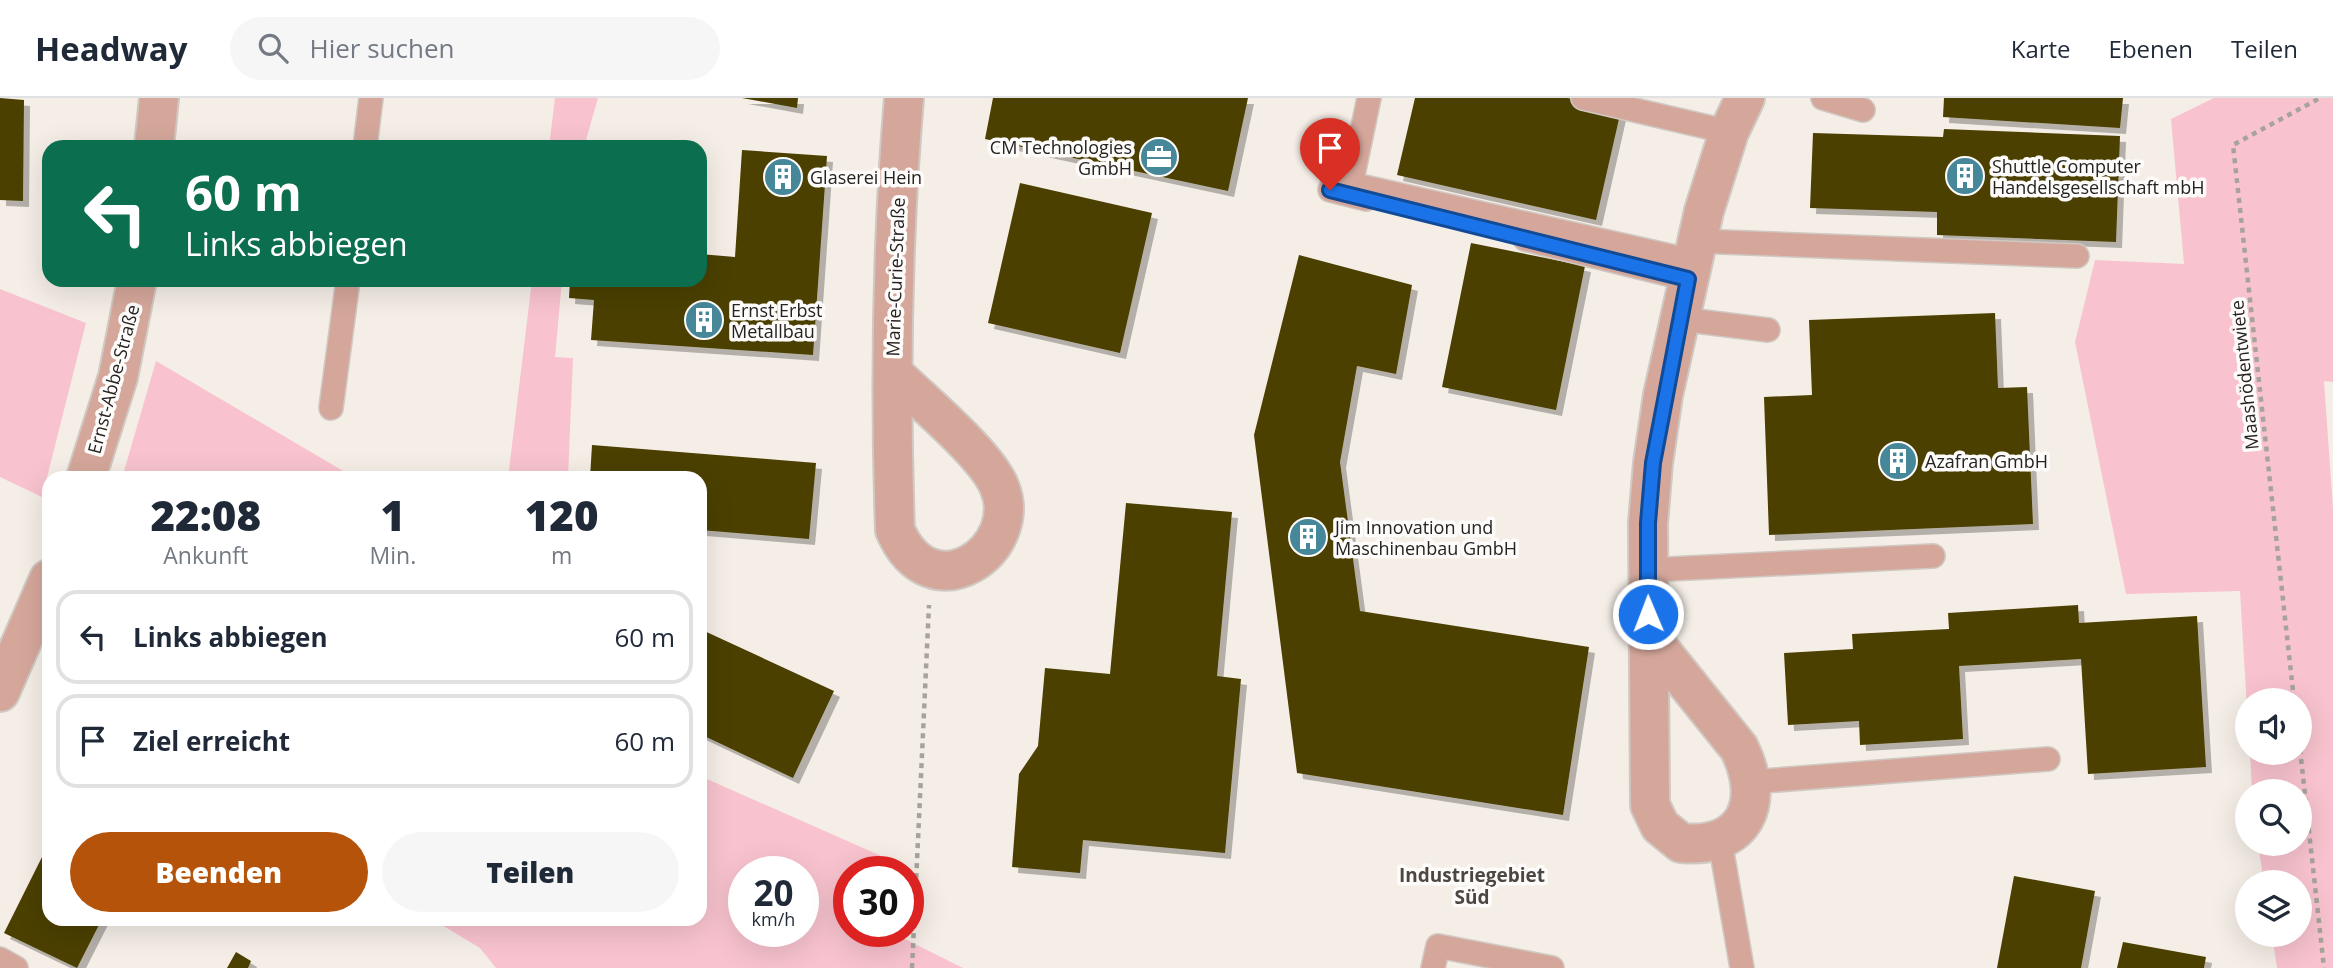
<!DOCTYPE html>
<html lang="de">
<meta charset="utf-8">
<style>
:root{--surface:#fff;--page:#f6f6f7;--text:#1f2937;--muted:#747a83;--line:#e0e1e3;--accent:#b45309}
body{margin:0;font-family:"Open Sans",sans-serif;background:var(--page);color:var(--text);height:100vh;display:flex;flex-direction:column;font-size:26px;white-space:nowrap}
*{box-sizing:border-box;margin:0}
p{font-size:23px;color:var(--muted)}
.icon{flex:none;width:38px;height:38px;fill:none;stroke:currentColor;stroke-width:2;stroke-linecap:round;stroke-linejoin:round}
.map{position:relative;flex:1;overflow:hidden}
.details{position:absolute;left:42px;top:373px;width:665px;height:455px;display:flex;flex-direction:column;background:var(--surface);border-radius:21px;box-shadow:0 7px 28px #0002}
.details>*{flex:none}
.banner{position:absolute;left:42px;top:42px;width:665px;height:147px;border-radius:21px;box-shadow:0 7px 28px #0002;background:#0b6e4f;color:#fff;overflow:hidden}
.fabs{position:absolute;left:2235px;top:590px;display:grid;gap:14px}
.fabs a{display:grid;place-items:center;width:77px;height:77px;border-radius:50%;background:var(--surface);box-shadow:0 7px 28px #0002;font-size:35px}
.speed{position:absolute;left:728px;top:758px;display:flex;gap:14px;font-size:35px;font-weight:700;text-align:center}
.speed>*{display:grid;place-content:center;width:91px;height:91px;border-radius:50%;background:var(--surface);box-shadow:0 7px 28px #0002;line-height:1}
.speed small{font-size:18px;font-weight:400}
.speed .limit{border:10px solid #d22;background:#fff;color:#111}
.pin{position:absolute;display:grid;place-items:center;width:60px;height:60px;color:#fff;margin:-72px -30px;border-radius:50% 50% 50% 0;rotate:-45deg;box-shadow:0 0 7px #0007}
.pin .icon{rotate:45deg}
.me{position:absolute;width:77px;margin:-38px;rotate:359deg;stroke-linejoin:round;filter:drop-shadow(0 0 5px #0008)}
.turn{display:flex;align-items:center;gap:24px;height:147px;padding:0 28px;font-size:32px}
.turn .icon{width:91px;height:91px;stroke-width:2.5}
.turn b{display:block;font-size:49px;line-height:60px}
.eta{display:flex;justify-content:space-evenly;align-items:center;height:119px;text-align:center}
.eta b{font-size:42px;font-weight:800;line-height:49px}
.action{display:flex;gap:14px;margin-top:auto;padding:14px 28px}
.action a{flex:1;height:80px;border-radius:42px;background:var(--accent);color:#fff;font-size:28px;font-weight:800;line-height:80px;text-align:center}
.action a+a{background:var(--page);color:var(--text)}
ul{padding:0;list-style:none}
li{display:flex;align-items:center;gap:21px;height:94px;margin:0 14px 10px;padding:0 14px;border:4px solid var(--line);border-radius:21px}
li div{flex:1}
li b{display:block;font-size:26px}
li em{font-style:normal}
header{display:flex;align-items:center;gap:42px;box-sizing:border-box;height:98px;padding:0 35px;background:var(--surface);border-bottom:2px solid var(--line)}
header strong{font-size:33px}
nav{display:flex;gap:38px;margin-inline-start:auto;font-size:24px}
.search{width:490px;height:63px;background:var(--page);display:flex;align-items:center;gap:18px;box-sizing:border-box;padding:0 24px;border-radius:38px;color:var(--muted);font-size:26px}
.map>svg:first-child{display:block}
.green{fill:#f8c3ce;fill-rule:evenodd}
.building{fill:#4c4001;filter:url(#shadow)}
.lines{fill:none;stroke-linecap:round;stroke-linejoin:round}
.lane-casing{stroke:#d0c9c3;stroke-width:26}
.street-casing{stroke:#d0c9c3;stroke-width:42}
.path{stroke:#a8a29d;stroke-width:4.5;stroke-dasharray:5 5;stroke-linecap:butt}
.lane{stroke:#d5a79b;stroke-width:23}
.street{stroke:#d5a79b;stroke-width:38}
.route-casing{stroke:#114b97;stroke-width:18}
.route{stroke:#1a73e8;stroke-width:12}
.labels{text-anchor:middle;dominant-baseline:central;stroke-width:7;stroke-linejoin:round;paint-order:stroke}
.poi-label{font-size:18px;fill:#252220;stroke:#fefcfb;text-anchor:start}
.street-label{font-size:18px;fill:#252220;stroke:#fefcfb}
.neighbourhood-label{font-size:19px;font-weight:bold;fill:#4d4741;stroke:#fefcfb}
</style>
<header>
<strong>Headway</strong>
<div class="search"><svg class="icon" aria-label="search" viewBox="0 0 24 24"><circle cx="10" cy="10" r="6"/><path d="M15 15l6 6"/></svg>Hier suchen</div>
<nav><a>Karte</a><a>Ebenen</a><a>Teilen</a></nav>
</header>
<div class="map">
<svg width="2333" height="870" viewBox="0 0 2333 870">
<defs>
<filter id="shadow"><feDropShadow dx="6" dy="6" stdDeviation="0" flood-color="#0004"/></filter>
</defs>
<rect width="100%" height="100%" fill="#f5eee7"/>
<!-- green -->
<path class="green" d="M 555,0 L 598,0 L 584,49 L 549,49 Z
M 2214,0 L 2333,0 L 2333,284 L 2324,283 L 2333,411 L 2333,870 L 2277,870 L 2272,837 L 2300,836 L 2300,784 L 2264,784 L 2258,746 L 2300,746 L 2300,693 L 2252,693 L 2250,655 L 2300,654 L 2300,602 L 2247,602 L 2247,612 L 2240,493 L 2126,496 L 2075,244 L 2095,162 L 2184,166 L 2171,21 Z
M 532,182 L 562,182 L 555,259 L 573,260 L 568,380 L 508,380 Z
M 0,191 L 86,225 L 42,399 L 0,379 Z
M 156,263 L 355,380 L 122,380 Z
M 700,678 L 904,768 L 904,773 L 849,774 L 849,833 L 899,833 L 899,838 L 963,870 L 496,870 L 480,850 L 432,821 L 700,821 ZM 744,774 L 803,774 L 803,833 L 744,833 Z"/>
<!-- building -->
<path class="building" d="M 0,0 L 24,2 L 23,103 L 0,102 Z
M 742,0 L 798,0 L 797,10 Z
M 993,0 L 1248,0 L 1228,93 L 985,41 Z
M 1415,0 L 1568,0 L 1621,12 L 1596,122 L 1397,77 Z
M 1944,0 L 2123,0 L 2120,30 L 1943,19 Z
M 1944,31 L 2120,38 L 2116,144 L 1937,137 L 1937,114 L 1810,110 L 1813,35 L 1943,39 Z
M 742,52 L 827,58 L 813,257 L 591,242 L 594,202 L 569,200 L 570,182 L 700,182 L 700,156 L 735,159 Z
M 1020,85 L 1152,115 L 1120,255 L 988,225 Z
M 1471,145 L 1585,168 L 1556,312 L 1442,289 Z
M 1299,157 L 1412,187 L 1396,276 L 1357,268 L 1340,364 L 1360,513 L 1589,549 L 1563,717 L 1297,675 L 1254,337 Z
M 1995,215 L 1998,290 L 2027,289 L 2033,426 L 1769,437 L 1764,299 L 1812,297 L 1809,222 Z
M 592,347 L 816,365 L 809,441 L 700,432 L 700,380 L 590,380 Z
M 1126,405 L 1232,414 L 1217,578 L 1241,581 L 1225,755 L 1083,742 L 1080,775 L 1012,769 L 1019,676 L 1038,648 L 1045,570 L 1110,576 Z
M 2078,507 L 2079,525 L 2197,518 L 2206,669 L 2088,676 L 2081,561 L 1959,568 L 1963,641 L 1860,647 L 1859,623 L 1788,627 L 1784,555 L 1853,551 L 1852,536 L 1949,531 L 1948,515 Z
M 700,531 L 834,593 L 793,680 L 700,636 Z
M 49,745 L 49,821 L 102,821 L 77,870 L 4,835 Z
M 2014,778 L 2095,793 L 2081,870 L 1997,870 Z
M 2123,844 L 2206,859 L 2204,870 L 2117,870 Z
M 236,854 L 251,863 L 248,870 L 227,870 Z"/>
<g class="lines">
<defs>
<path id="lane" d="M 1369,0 L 1351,86 L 1692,163
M 1583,0 L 1729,34
M 1823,0 L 1863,12
M 365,49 L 371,0
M 1330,92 L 1366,101
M 1525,141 L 1688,181
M 1697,143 L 2077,158
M 1680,221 L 1768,232
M 331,310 L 348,182
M 1648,472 L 1933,458
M 1750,684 L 2048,661
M 1720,743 L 1742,870
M 0,861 L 16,870
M 1433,870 L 1438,848 L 1552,870"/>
<path id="street" d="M 154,49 L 159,0
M 893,275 C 920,302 985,355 999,388 C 1026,450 932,518 895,432 C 890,289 892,143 904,0
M 86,380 L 118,279 L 137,182
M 1649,538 L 1739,650 C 1766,704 1746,751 1681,745 L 1660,728 L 1650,707 L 1648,425 L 1653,365 L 1663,297 L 1704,113 L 1729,34 L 1745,0
M 0,594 L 49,481"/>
</defs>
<!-- lane casing -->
<use href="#lane" class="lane-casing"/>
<!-- street casing -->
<use href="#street" class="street-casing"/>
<!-- path -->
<path class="path" d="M 2294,602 L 2233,47 L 2320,0
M 2300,651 L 2324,870
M 912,870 L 929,507"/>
<!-- lane -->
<use href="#lane" class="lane"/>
<!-- street -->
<use href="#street" class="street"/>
</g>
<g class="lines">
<defs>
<path id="route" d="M 1330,92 L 1688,181 L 1653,365 L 1648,425 L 1648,516"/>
</defs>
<!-- route casing -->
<use href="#route" class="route-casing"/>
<!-- route -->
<use href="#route" class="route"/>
</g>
<!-- icons -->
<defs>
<symbol id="office-disc" viewBox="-11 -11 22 22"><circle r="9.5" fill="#47879a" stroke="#fefcfb"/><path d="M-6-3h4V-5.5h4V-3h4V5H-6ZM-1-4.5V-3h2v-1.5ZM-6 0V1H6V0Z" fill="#fff"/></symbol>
<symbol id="building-disc" viewBox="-11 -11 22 22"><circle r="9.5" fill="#47879a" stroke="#fefcfb"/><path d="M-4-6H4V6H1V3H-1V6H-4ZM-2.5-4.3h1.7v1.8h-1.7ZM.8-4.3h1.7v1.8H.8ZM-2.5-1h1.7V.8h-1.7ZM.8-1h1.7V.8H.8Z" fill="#fff"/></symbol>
</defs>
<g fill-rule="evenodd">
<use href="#office-disc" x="1137" y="37" width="44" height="44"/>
<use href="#building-disc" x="1943" y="56" width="44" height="44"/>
<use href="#building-disc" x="761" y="57" width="44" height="44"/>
<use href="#building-disc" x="682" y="200" width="44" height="44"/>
<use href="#building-disc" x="1876" y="341" width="44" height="44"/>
<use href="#building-disc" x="1286" y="417" width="44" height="44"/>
</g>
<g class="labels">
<!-- poi labels -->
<g class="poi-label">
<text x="1132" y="49" text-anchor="end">CM Technologies<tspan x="1132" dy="21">GmbH</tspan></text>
<text x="1992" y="68">Shuttle Computer<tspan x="1992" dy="21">Handelsgesellschaft mbH</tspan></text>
<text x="810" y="79">Glaserei Hein</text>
<text x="731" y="212">Ernst Erbst<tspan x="731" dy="21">Metallbau</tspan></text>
<text x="1925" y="363">Azafran GmbH</text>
<text x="1335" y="429">Jim Innovation und<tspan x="1335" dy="21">Maschinenbau GmbH</tspan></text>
</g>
<!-- street labels -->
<g class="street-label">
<text transform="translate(895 179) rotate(-88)">Marie-Curie-Straße</text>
<text transform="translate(2244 277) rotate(-96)">Maashödentwiete</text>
<text transform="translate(113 281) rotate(-75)">Ernst-Abbe-Straße</text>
</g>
<!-- neighbourhood labels -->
<g class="neighbourhood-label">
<text x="1472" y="777">Industriegebiet<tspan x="1472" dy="22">Süd</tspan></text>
</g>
</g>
</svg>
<div class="fabs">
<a><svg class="icon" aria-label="sound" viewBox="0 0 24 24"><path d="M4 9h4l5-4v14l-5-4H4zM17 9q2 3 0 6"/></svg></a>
<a><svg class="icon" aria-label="search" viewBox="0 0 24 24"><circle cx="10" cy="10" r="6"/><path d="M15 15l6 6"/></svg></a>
<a><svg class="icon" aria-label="layers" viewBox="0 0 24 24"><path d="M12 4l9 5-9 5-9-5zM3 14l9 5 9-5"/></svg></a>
</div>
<div class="speed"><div>20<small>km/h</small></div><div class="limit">30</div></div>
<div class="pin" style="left:1330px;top:92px;background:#d93025"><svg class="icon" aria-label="arrive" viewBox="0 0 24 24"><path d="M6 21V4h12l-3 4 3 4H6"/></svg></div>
<svg class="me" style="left:1648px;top:516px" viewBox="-20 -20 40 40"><circle r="17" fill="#1a73e8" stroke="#fff" stroke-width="3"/><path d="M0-11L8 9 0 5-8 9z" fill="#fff"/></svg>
<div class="banner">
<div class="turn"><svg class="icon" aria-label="left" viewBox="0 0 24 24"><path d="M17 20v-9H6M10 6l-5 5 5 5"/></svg><div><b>60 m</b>Links abbiegen</div></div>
</div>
<section class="details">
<div class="eta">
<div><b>22:08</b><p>Ankunft</p></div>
<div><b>1</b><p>Min.</p></div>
<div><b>120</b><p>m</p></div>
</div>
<ul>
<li><svg class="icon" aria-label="left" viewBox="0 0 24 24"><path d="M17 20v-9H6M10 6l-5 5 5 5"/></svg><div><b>Links abbiegen</b></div><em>60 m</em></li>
<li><svg class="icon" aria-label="arrive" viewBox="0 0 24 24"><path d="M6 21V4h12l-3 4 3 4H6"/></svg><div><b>Ziel erreicht</b></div><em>60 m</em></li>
</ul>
<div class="action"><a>Beenden</a><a>Teilen</a></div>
</section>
</div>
